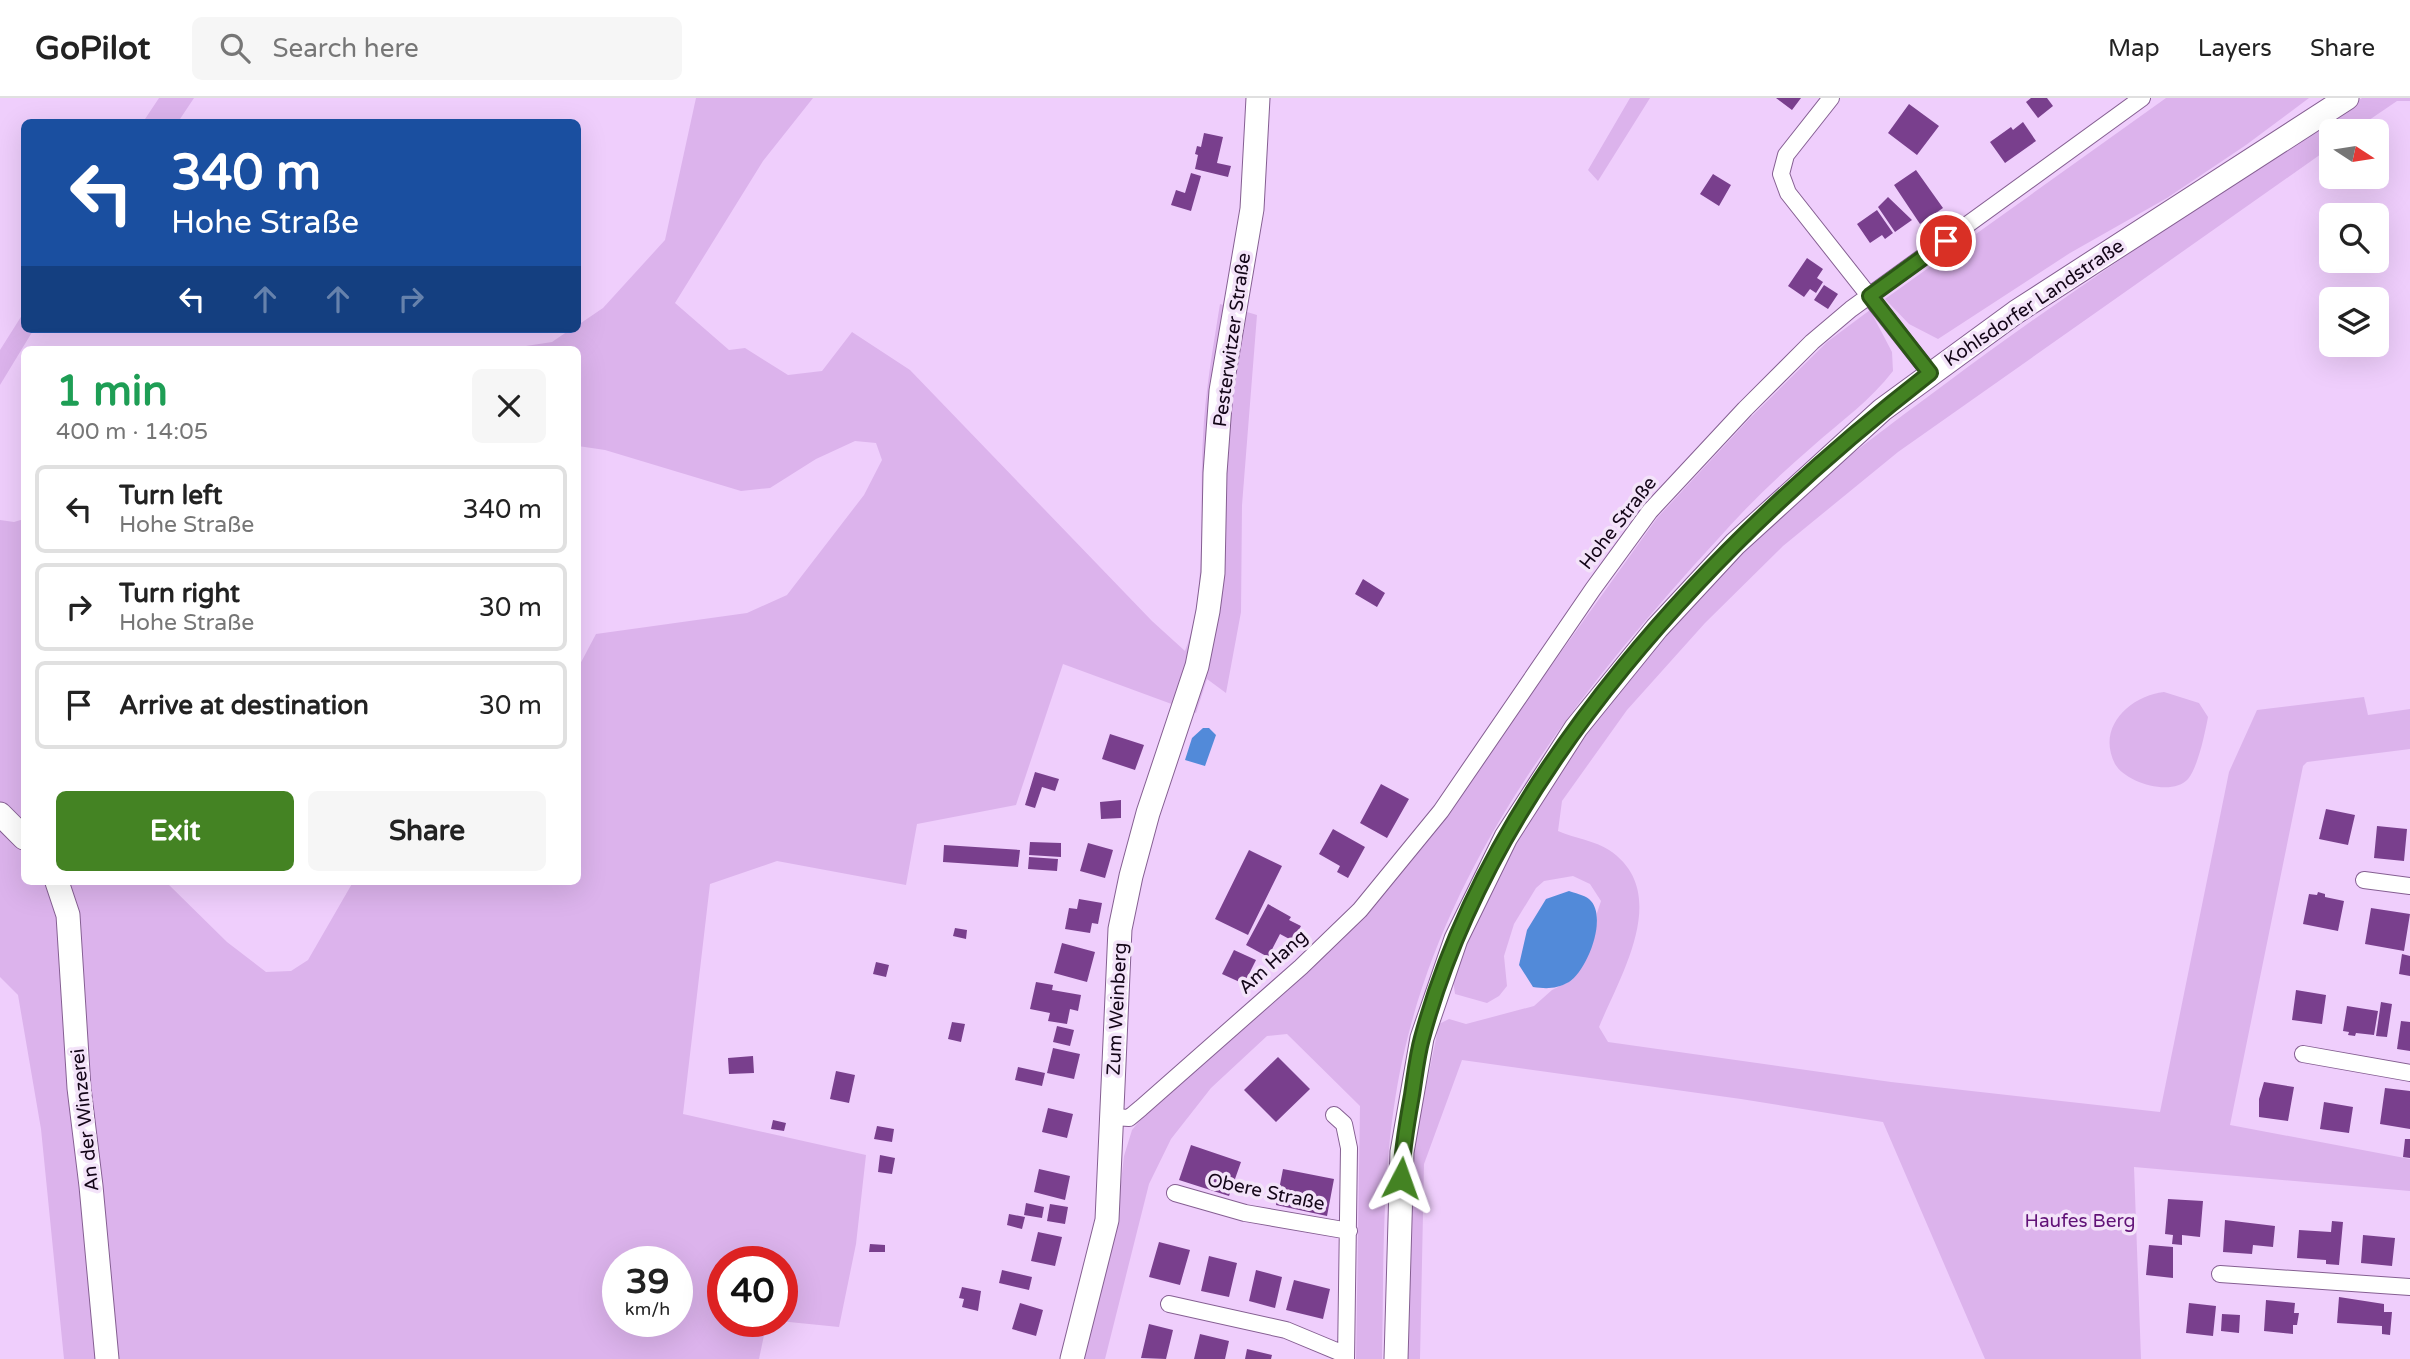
<!DOCTYPE html>
<meta charset="utf-8">
<style>
:root{--surface:#fff;--page:#f6f6f6;--text:#222;--muted:#767676;--line:#e0e0e0;--accent:#448323}
body{margin:0;font-family:"Varela Round",sans-serif;background:var(--page);color:var(--text);height:100vh;display:flex;flex-direction:column;font-size:26px;white-space:nowrap}
*{box-sizing:border-box;margin:0}
p{font-size:23px;color:var(--muted)}
.icon{flex:none;width:38px;height:38px;fill:none;stroke:currentColor;stroke-width:2;stroke-linecap:round;stroke-linejoin:round}
.map{position:relative;flex:1;overflow:hidden}
.side{position:absolute;left:21px;top:248px;width:560px;height:539px;display:flex;flex-direction:column;background:var(--surface);border-radius:10px;box-shadow:0 7px 28px #0002}
.side>*{flex:none}
.hud{position:absolute;left:21px;top:21px;width:560px;height:214px;border-radius:10px;box-shadow:0 7px 28px #0002;background:#1a4fa0;color:#fff;overflow:hidden}
.needle{width:46px;rotate:102deg}
.fabs{position:absolute;left:2319px;top:21px;display:grid;gap:14px}
.fabs a{display:grid;place-items:center;width:70px;height:70px;border-radius:10px;background:var(--surface);box-shadow:0 7px 28px #0002;font-size:35px}
.speed{position:absolute;left:602px;top:1148px;display:flex;gap:14px;font-size:35px;font-weight:700;text-align:center}
.speed>*{display:grid;place-content:center;width:91px;height:91px;border-radius:50%;background:var(--surface);box-shadow:0 7px 28px #0002;line-height:1}
.speed small{font-size:18px;font-weight:400}
.speed .limit{border:10px solid #d22;background:#fff;color:#111}
.pin{position:absolute;display:grid;place-items:center;width:60px;height:60px;color:#fff;margin:-30px;border:4px solid #fff;border-radius:50%;box-shadow:0 2px 7px #0007}
.me{position:absolute;width:77px;margin:-38px;rotate:4deg;stroke-linejoin:round;filter:drop-shadow(0 0 5px #0008)}
.turn{display:flex;align-items:center;gap:24px;height:147px;padding:0 35px;font-size:32px}
.turn .icon{width:91px;height:91px;stroke-width:2.5}
.turn b{display:block;font-size:49px;line-height:60px}
.lanes{display:flex;align-items:center;height:66px;padding:0 35px;background:#0003;justify-content:center;gap:35px;direction:ltr}
.lanes .off{opacity:.35}
.round{display:grid;place-items:center;flex:none;width:74px;height:74px;border-radius:10px;background:var(--page)}
.summary{display:flex;align-items:center;justify-content:space-between;height:119px;padding:0 35px}
h1{font-size:42px;font-weight:700;line-height:52px;color:#1e9e55}
.action{display:flex;gap:14px;margin-top:auto;padding:14px 35px}
.action a{flex:1;height:80px;border-radius:10px;background:var(--accent);color:#fff;font-size:28px;font-weight:700;line-height:80px;text-align:center}
.action a+a{background:var(--page);color:var(--text)}
ul{padding:0;list-style:none}
li{display:flex;align-items:center;gap:21px;height:88px;margin:0 14px 10px;padding:0 21px;border:4px solid var(--line);border-radius:10px}
li div{flex:1}
li b{display:block;font-size:26px}
li em{font-style:normal}
header{display:flex;align-items:center;gap:42px;box-sizing:border-box;height:98px;padding:0 35px;background:var(--surface);border-bottom:2px solid var(--line)}
header strong{font-size:33px}
nav{display:flex;gap:38px;margin-inline-start:auto;font-size:24px}
.search{width:490px;height:63px;background:var(--page);display:flex;align-items:center;gap:18px;box-sizing:border-box;padding:0 24px;border-radius:10px;color:var(--muted);font-size:26px}
.map>svg:first-child{display:block}
.green{fill:#dcb3ec;fill-rule:evenodd}
.water{fill:#528ad9}
.building{fill:#793f8d}
.lines{fill:none;stroke-linecap:round;stroke-linejoin:round}
.street-casing{stroke:#855f92;stroke-width:18}
.secondary-casing{stroke:#855f92;stroke-width:25}
.street{stroke:#fff;stroke-width:16}
.secondary{stroke:#fff;stroke-width:23}
.route-casing{stroke:#2c5517;stroke-width:18}
.route{stroke:#448323;stroke-width:12}
.labels{text-anchor:middle;dominant-baseline:central;stroke-width:7;stroke-linejoin:round;paint-order:stroke}
.street-label{font-size:19px;fill:#130517;stroke:#f3e3f9}
.park-label{font-size:19px;fill:#611277;stroke:#f3e3f9}
</style>
<header>
<strong>GoPilot</strong>
<div class="search"><svg class="icon" aria-label="search" viewBox="0 0 24 24"><circle cx="10" cy="10" r="6"/><path d="M15 15l6 6"/></svg>Search here</div>
<nav><a>Map</a><a>Layers</a><a>Share</a></nav>
</header>
<div class="map">
<svg width="2410" height="1261" viewBox="0 0 2410 1261">
<rect width="100%" height="100%" fill="#efcefc"/>
<!-- green -->
<path class="green" d="M 159,0 L 194,0 L 178,24 L 143,24 Z
M 696,0 L 813,0 L 763,63 L 675,205 L 729,252 L 745,250 L 788,277 L 822,273 L 852,234 L 910,272 L 1152,523 L 1185,553 C 1208,497 1199,401 1203,339 C 1205,295 1213,250 1220,206 L 1257,217 L 1242,407 L 1241,514 L 1226,595 L 1207,581 L 1196,615 L 1063,566 L 1016,707 L 917,726 L 906,787 L 777,763 L 710,786 L 683,1016 L 866,1057 L 856,1146 L 839,1229 L 779,1223 L 782,1223 L 782,1164 L 723,1164 L 723,1223 L 767,1223 L 759,1261 L 64,1261 L 41,1031 L 18,897 L 0,879 L 0,422 L 14,424 L 24,421 L 24,784 L 166,784 L 227,844 L 266,874 L 291,873 L 308,862 L 353,784 L 578,784 L 578,570 L 596,536 L 747,515 L 787,497 L 864,397 L 882,362 L 876,345 L 855,343 L 816,361 L 770,390 L 741,393 L 605,352 L 578,348 L 578,252 L 500,252 L 552,244 L 571,231 L 578,231 L 578,227 L 603,210 L 665,142 ZM 618,1164 L 677,1164 L 677,1223 L 618,1223 Z
M 1630,0 L 1650,0 L 1598,83 L 1588,72 Z
M 2166,0 L 2309,0 L 2246,47 L 2167,100 L 2070,155 L 1938,241 L 1909,226 L 1885,201 Z
M 2362,0 L 2410,0 L 2410,3 L 2397,3 L 2353,33 L 2331,33 L 2331,49 L 1898,354 L 1783,448 L 1705,525 L 1627,612 L 1562,703 L 1558,733 C 1574,740 1596,743 1609,752 C 1672,794 1621,876 1599,929 L 1608,944 L 1891,984 L 2160,1014 L 2229,674 L 2257,612 L 2364,599 L 2368,617 L 2410,611 L 2410,651 L 2307,664 L 2303,668 L 2230,1027 L 2410,1061 L 2410,1093 L 2134,1069 L 2141,1261 L 1985,1261 L 1883,1024 L 1741,1001 L 1462,962 L 1424,1066 L 1420,1261 L 1408,1261 L 1413,1052 L 1439,926 L 1449,921 L 1466,926 L 1534,908 L 1552,892 L 1572,882 L 1597,826 L 1597,815 L 1601,803 L 1590,786 L 1573,778 L 1544,783 L 1536,790 L 1514,826 L 1504,858 L 1507,888 L 1499,898 L 1487,905 L 1455,896 L 1453,882 C 1468,844 1482,805 1501,769 C 1569,643 1664,526 1768,428 C 1823,376 1884,331 1945,286 C 2080,185 2222,94 2362,0 Z
M 1870,212 L 1892,254 L 1893,273 C 1871,302 1840,324 1813,348 C 1779,377 1746,409 1717,442 C 1581,590 1447,759 1403,959 C 1381,1058 1384,1160 1382,1261 L 1356,1261 L 1360,1008 L 1287,936 L 1267,938 L 1211,990 L 1171,1041 L 1149,1086 L 1105,1261 L 1081,1261 L 1116,1128 L 1124,1058 L 1132,1032 L 1156,1003 L 1308,870 L 1445,716 L 1657,420 L 1751,319 L 1827,244 Z
M 24,214 L 24,231 L 34,231 L 0,287 L 0,252 Z
M 2164,594 L 2199,605 L 2208,619 C 2205,635 2198,669 2188,681 C 2172,699 2126,685 2115,666 C 2096,629 2130,598 2164,594 Z"/>
<!-- water -->
<path class="water" d="M 1203,630 L 1209,630 L 1216,637 L 1205,668 L 1185,662 L 1192,640 Z
M 1569,793 C 1574,795 1584,797 1589,801 C 1609,818 1587,873 1569,884 C 1556,891 1547,891 1533,889 L 1519,867 L 1527,832 L 1546,801 Z"/>
<!-- building -->
<path class="building" d="M 1776,0 L 1801,0 L 1792,12 Z
M 2031,0 L 2047,0 L 2053,8 L 2038,20 L 2026,4 Z
M 1909,6 L 1939,28 L 1917,57 L 1888,35 Z
M 2023,24 L 2036,43 L 2005,65 L 1990,44 L 2011,29 L 2013,32 Z
M 1204,35 L 1223,39 L 1217,65 L 1231,68 L 1228,79 L 1195,71 L 1198,57 L 1195,56 L 1197,48 L 1201,49 Z
M 1916,72 L 1943,110 L 1920,126 L 1894,87 Z
M 1191,75 L 1201,78 L 1191,113 L 1171,107 L 1176,92 L 1185,95 Z
M 1713,76 L 1731,87 L 1719,108 L 1700,96 Z
M 1888,99 L 1912,122 L 1895,134 L 1878,109 Z
M 1877,112 L 1893,135 L 1885,141 L 1882,137 L 1870,145 L 1857,126 Z
M 1807,160 L 1823,171 L 1817,180 L 1823,184 L 1816,195 L 1810,191 L 1804,199 L 1788,188 Z
M 1824,187 L 1838,196 L 1828,211 L 1814,202 Z
M 1363,481 L 1385,495 L 1377,509 L 1355,496 Z
M 1110,636 L 1144,647 L 1135,672 L 1102,661 Z
M 1035,674 L 1059,681 L 1055,693 L 1042,689 L 1035,710 L 1025,707 Z
M 1381,686 L 1409,701 L 1387,740 L 1360,725 Z
M 1121,702 L 1121,720 L 1101,721 L 1100,704 Z
M 2326,711 L 2355,717 L 2348,747 L 2319,741 Z
M 2377,728 L 2407,731 L 2404,763 L 2374,760 Z
M 1333,731 L 1365,749 L 1348,780 L 1337,774 L 1340,768 L 1319,756 Z
M 1030,744 L 1061,745 L 1061,759 L 1029,757 Z
M 1088,745 L 1113,752 L 1105,780 L 1080,773 Z
M 944,747 L 1020,752 L 1018,769 L 943,764 Z
M 1249,752 L 1282,768 L 1248,837 L 1215,821 Z
M 1029,759 L 1058,761 L 1057,773 L 1028,771 Z
M 2318,794 L 2325,796 L 2325,799 L 2344,803 L 2338,833 L 2303,826 L 2309,796 L 2317,797 Z
M 1079,801 L 1102,805 L 1098,826 L 1092,825 L 1090,835 L 1065,831 L 1069,810 L 1077,811 Z
M 1268,806 L 1291,819 L 1289,822 L 1301,828 L 1293,843 L 1280,836 L 1268,859 L 1246,847 Z
M 2371,810 L 2410,816 L 2404,853 L 2365,846 Z
M 955,830 L 967,832 L 966,841 L 953,838 Z
M 1062,845 L 1095,854 L 1087,884 L 1054,875 Z
M 1234,852 L 1256,862 L 1244,886 L 1222,876 Z
M 2402,856 L 2410,858 L 2410,878 L 2399,876 Z
M 876,864 L 889,867 L 886,879 L 873,876 Z
M 1036,884 L 1053,887 L 1052,892 L 1081,897 L 1078,913 L 1070,911 L 1067,926 L 1048,923 L 1050,915 L 1030,911 Z
M 2296,892 L 2326,897 L 2322,926 L 2292,922 Z
M 2381,904 L 2392,906 L 2387,939 L 2376,938 Z
M 2347,908 L 2378,913 L 2374,937 L 2356,935 L 2355,938 L 2348,937 L 2349,934 L 2343,933 Z
M 2401,923 L 2410,924 L 2410,953 L 2397,951 Z
M 952,924 L 965,926 L 961,944 L 948,941 Z
M 1057,928 L 1074,932 L 1070,948 L 1053,944 Z
M 1053,950 L 1080,956 L 1074,981 L 1047,975 Z
M 753,958 L 754,975 L 729,976 L 728,960 Z
M 1278,959 L 1310,991 L 1276,1024 L 1244,992 Z
M 1018,969 L 1045,975 L 1042,988 L 1015,982 Z
M 836,973 L 855,977 L 849,1005 L 830,1001 Z
M 2264,984 L 2294,989 L 2288,1023 L 2259,1019 L 2259,1001 Z
M 2385,990 L 2410,993 L 2410,1031 L 2380,1026 Z
M 2324,1004 L 2353,1009 L 2349,1035 L 2320,1031 Z
M 1048,1010 L 1073,1016 L 1067,1040 L 1042,1034 Z
M 773,1022 L 786,1025 L 784,1033 L 771,1031 Z
M 877,1028 L 894,1031 L 892,1044 L 874,1041 Z
M 2405,1041 L 2410,1041 L 2410,1060 L 2403,1059 Z
M 1191,1047 L 1241,1064 L 1229,1098 L 1179,1082 Z
M 880,1057 L 895,1060 L 892,1076 L 878,1074 Z
M 1039,1071 L 1070,1078 L 1065,1102 L 1034,1094 Z
M 1283,1071 L 1334,1081 L 1327,1118 L 1276,1107 Z
M 2168,1101 L 2203,1103 L 2200,1139 L 2182,1137 L 2182,1147 L 2172,1146 L 2173,1137 L 2165,1136 Z
M 1026,1105 L 1044,1109 L 1042,1120 L 1024,1117 Z
M 1050,1106 L 1068,1109 L 1065,1126 L 1047,1123 Z
M 1009,1116 L 1025,1119 L 1022,1131 L 1007,1127 Z
M 2225,1122 L 2275,1128 L 2273,1149 L 2253,1147 L 2252,1156 L 2223,1154 Z
M 2332,1123 L 2343,1124 L 2339,1167 L 2326,1166 L 2326,1162 L 2297,1160 L 2299,1132 L 2331,1134 Z
M 1038,1134 L 1062,1139 L 1055,1168 L 1031,1163 Z
M 2363,1137 L 2395,1140 L 2392,1168 L 2361,1165 Z
M 1159,1144 L 1190,1152 L 1180,1187 L 1149,1179 Z
M 870,1146 L 885,1147 L 885,1154 L 869,1154 Z
M 2149,1147 L 2173,1149 L 2173,1180 L 2146,1177 Z
M 1209,1158 L 1237,1165 L 1229,1199 L 1201,1193 Z
M 1002,1172 L 1032,1179 L 1029,1192 L 999,1185 Z
M 1256,1172 L 1282,1179 L 1275,1210 L 1249,1203 Z
M 1294,1182 L 1330,1191 L 1323,1221 L 1286,1212 Z
M 962,1189 L 981,1193 L 978,1213 L 962,1209 L 964,1201 L 959,1200 Z
M 2339,1199 L 2384,1206 L 2384,1214 L 2392,1214 L 2390,1237 L 2382,1236 L 2382,1228 L 2337,1225 Z
M 2266,1202 L 2295,1205 L 2294,1215 L 2299,1215 L 2297,1227 L 2293,1227 L 2293,1236 L 2264,1233 Z
M 1020,1205 L 1043,1212 L 1036,1238 L 1012,1231 Z
M 2189,1205 L 2216,1208 L 2213,1238 L 2186,1235 Z
M 2222,1216 L 2240,1217 L 2239,1235 L 2221,1233 Z
M 1149,1226 L 1173,1232 L 1166,1261 L 1141,1260 Z
M 1200,1236 L 1229,1243 L 1225,1261 L 1194,1261 Z
M 1247,1251 L 1272,1257 L 1271,1261 L 1245,1261 Z"/>
<g class="lines">
<defs>
<path id="street" d="M 1831,0 L 1786,57 L 1781,76 L 1788,95 L 1930,275
M 2364,782 L 2410,788
M 2303,956 L 2410,975
M 1334,1017 L 1344,1026 L 1349,1050 L 1346,1261
M 1113,1019 L 1129,1020 L 1141,1010 L 1301,869 L 1360,812 L 1441,713 L 1593,491 L 1650,413 L 1745,311 L 1812,244 L 1851,211 L 2142,0
M 1175,1095 L 1245,1115 L 1349,1133
M 2220,1176 L 2410,1189
M 1169,1206 L 1286,1232 L 1346,1257"/>
<path id="secondary" d="M 0,716 L 24,740
M 57,784 L 68,817 L 79,990 L 91,1088 L 107,1261
M 1072,1261 L 1107,1122 L 1120,831 L 1131,778 L 1148,715 L 1197,568 L 1208,513 L 1213,475 L 1215,375 L 1221,293 L 1252,111 L 1258,0
M 1396,1261 L 1402,1054 L 1422,940 L 1456,841 L 1506,739 L 1576,630 L 1657,530 L 1735,446 L 1882,312 L 2016,214 L 2347,0"/>
</defs>
<!-- street casing -->
<use href="#street" class="street-casing"/>
<!-- secondary casing -->
<use href="#secondary" class="secondary-casing"/>
<!-- street -->
<use href="#street" class="street"/>
<!-- secondary -->
<use href="#secondary" class="secondary"/>
</g>
<g class="lines">
<defs>
<path id="route" d="M 1401,1080 C 1402,1052 1407,1025 1412,997 C 1415,978 1417,958 1422,940 C 1493,674 1718,440 1930,275 L 1870,198 L 1946,143"/>
</defs>
<!-- route casing -->
<use href="#route" class="route-casing"/>
<!-- route -->
<use href="#route" class="route"/>
</g>
<g class="labels">
<!-- street labels -->
<g class="street-label">
<text transform="translate(2034 205) rotate(-34)">Kohlsdorfer Landstraße</text>
<text transform="translate(1232 242) rotate(-82)">Pesterwitzer Straße</text>
<text transform="translate(1618 425) rotate(-52)">Hohe Straße</text>
<text transform="translate(1273 864) rotate(-42)">Am Hang</text>
<text transform="translate(1117 911) rotate(-87)">Zum Weinberg</text>
<text transform="translate(85 1022) rotate(-96)">An der Winzerei</text>
<text transform="translate(1266 1094) rotate(12)">Obere Straße</text>
</g>
<!-- park labels -->
<g class="park-label">
<text x="2080" y="1123">Haufes Berg</text>
</g>
</g>
</svg>
<div class="fabs">
<a><svg class="needle" viewBox="-14 -14 28 28"><path d="M0-13l5 13h-10z" fill="#e53935"/><path d="M0 13l5-13h-10z" fill="#767676"/></svg></a>
<a><svg class="icon" aria-label="search" viewBox="0 0 24 24"><circle cx="10" cy="10" r="6"/><path d="M15 15l6 6"/></svg></a>
<a><svg class="icon" aria-label="layers" viewBox="0 0 24 24"><path d="M12 4l9 5-9 5-9-5zM3 14l9 5 9-5"/></svg></a>
</div>
<div class="speed"><div>39<small>km/h</small></div><div class="limit">40</div></div>
<div class="pin" style="left:1946px;top:143px;background:#d93025"><svg class="icon" aria-label="arrive" viewBox="0 0 24 24"><path d="M6 21V4h12l-3 4 3 4H6"/></svg></div>
<svg class="me" style="left:1401px;top:1080px" viewBox="-20 -20 40 40"><path d="M0-17L14 15 0 8-14 15z" fill="#448323" stroke="#fff" stroke-width="4"/></svg>
<div class="hud">
<div class="turn"><svg class="icon" aria-label="left" viewBox="0 0 24 24"><path d="M17 20v-9H6M10 6l-5 5 5 5"/></svg><div><b>340 m</b>Hohe Straße</div></div>
<div class="lanes"><svg class="icon" aria-label="left" viewBox="0 0 24 24"><path d="M17 20v-9H6M10 6l-5 5 5 5"/></svg><svg class="icon off" aria-label="ahead" viewBox="0 0 24 24"><path d="M12 20V5M6 11l6-6 6 6"/></svg><svg class="icon off" aria-label="ahead" viewBox="0 0 24 24"><path d="M12 20V5M6 11l6-6 6 6"/></svg><svg class="icon off" aria-label="right" viewBox="0 0 24 24"><path d="M7 20v-9h11M14 6l5 5-5 5"/></svg></div>
</div>
<section class="side">
<div class="summary"><div><h1>1 min</h1><p>400 m · 14:05</p></div><a class="round"><svg class="icon" aria-label="close" viewBox="0 0 24 24"><path d="M6 6l12 12M18 6L6 18"/></svg></a></div>
<ul>
<li><svg class="icon" aria-label="left" viewBox="0 0 24 24"><path d="M17 20v-9H6M10 6l-5 5 5 5"/></svg><div><b>Turn left</b><p>Hohe Straße</p></div><em>340 m</em></li>
<li><svg class="icon" aria-label="right" viewBox="0 0 24 24"><path d="M7 20v-9h11M14 6l5 5-5 5"/></svg><div><b>Turn right</b><p>Hohe Straße</p></div><em>30 m</em></li>
<li><svg class="icon" aria-label="arrive" viewBox="0 0 24 24"><path d="M6 21V4h12l-3 4 3 4H6"/></svg><div><b>Arrive at destination</b></div><em>30 m</em></li>
</ul>
<div class="action"><a>Exit</a><a>Share</a></div>
</section>
</div>
